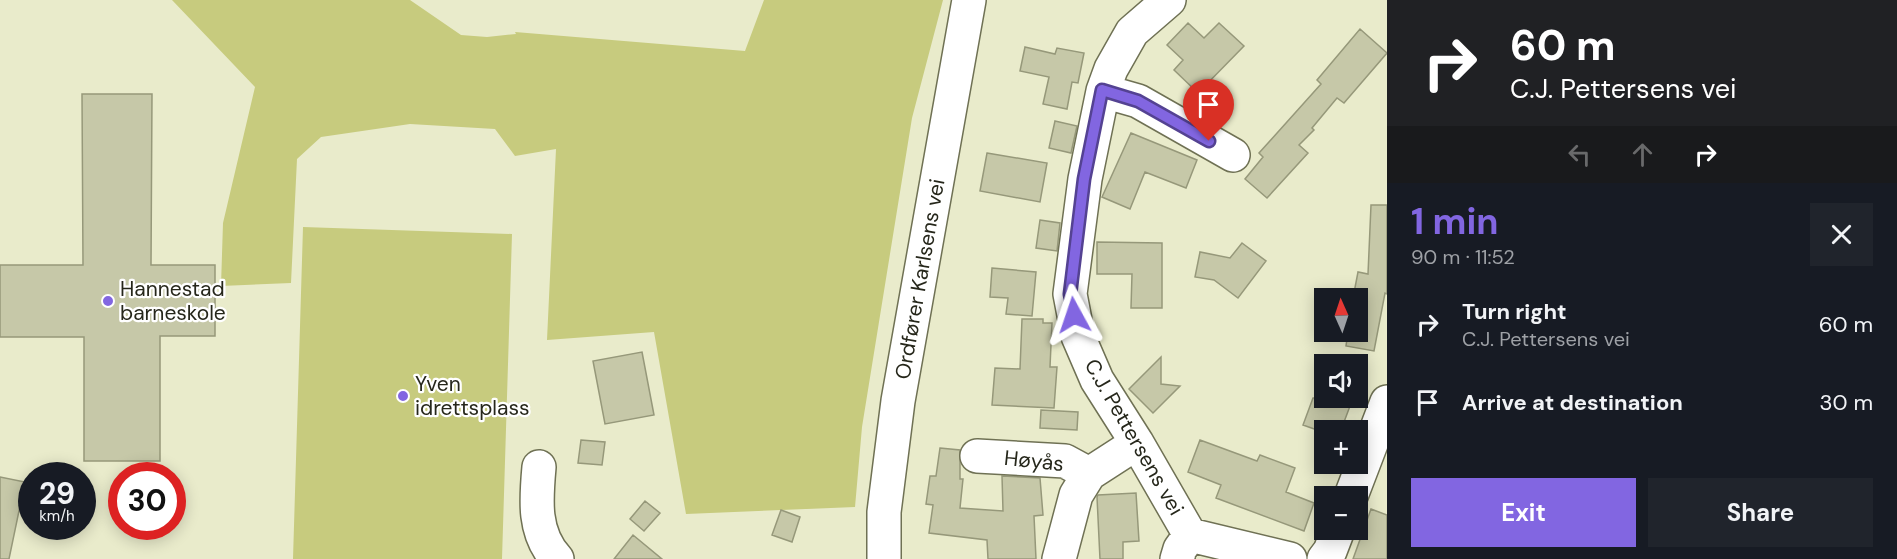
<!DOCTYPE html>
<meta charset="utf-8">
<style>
:root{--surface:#171b24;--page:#20242c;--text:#f1f3f6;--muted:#9ea1a6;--accent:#8266e1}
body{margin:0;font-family:"DM Sans",sans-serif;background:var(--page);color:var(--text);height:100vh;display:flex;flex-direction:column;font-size:22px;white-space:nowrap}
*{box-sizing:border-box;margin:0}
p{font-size:20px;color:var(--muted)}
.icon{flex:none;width:33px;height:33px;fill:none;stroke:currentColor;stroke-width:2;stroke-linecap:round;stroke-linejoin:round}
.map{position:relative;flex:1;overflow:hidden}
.drawer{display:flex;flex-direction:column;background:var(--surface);width:510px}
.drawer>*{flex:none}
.banner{background:#202124;color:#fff;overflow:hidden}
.needle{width:39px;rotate:357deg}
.fabs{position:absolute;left:1314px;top:288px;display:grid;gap:12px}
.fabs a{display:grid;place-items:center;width:54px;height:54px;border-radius:0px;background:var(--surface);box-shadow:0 3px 15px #0003;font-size:30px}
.speed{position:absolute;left:18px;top:462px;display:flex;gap:12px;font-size:30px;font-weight:700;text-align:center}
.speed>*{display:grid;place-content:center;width:78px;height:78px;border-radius:50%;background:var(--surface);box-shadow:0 3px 15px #0003;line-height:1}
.speed small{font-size:15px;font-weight:400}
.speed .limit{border:9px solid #d22;background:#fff;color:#111}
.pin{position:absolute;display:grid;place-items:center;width:51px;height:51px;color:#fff;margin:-62px -26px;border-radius:50% 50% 50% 0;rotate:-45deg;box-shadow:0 0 6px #0007}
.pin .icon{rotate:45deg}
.me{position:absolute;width:66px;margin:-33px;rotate:355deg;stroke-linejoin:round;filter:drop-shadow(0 0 4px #0008)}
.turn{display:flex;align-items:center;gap:21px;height:126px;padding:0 24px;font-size:27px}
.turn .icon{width:78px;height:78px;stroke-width:2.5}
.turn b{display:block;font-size:42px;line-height:51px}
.lanes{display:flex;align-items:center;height:57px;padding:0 24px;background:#0003;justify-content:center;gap:30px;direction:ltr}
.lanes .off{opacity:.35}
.round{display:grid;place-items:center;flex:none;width:63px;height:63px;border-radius:0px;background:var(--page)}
.summary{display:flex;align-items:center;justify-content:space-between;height:102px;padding:0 24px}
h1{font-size:36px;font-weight:700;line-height:45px;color:var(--accent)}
.primary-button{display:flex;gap:12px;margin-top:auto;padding:12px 24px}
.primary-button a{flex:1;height:69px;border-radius:0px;background:var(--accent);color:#fff;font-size:24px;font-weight:700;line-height:69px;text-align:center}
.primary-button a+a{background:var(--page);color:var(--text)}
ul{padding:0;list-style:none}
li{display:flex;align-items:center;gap:18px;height:78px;padding:0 24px}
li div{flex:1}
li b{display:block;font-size:22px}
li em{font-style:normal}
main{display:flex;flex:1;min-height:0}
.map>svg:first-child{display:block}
.green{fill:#c7cb7e}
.building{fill:#c6c8a8;stroke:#96987a;stroke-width:1.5}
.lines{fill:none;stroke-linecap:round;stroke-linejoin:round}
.minor-casing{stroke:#6f7154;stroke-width:36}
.minor{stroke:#fff;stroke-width:33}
.route-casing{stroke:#544292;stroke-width:15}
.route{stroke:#8266e1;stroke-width:10}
.poi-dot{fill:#8266e1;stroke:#fff;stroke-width:2}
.labels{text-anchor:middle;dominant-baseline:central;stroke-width:4.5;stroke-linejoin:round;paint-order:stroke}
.street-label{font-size:21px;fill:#26271b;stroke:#fff}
.poi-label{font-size:21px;fill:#26271b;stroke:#fff;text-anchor:start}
</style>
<main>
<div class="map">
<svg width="1387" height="559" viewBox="0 0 1387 559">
<rect width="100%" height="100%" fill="#e9ebcb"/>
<!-- green -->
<path class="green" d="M 172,0 L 410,0 L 461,35 L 487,37 L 516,34 L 515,32 L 745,51 L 764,0 L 943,0 L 912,118 L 862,427 L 855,507 L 686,514 L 654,332 L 547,340 L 556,149 L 515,156 L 495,129 L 410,124 L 321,137 L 297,159 L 291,283 L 221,286 L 223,223 L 255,87 Z
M 303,227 L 512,234 L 502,559 L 293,559 Z"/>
<!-- building -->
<path class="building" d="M 1188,23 L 1204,38 L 1219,23 L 1244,46 L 1198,93 L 1174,70 L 1183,60 L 1167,45 Z
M 1360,29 L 1387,53 L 1344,103 L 1337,98 L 1312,128 L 1314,130 L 1299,145 L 1308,153 L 1267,198 L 1245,179 L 1263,157 L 1259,153 L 1321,84 L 1317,80 Z
M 1025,47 L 1055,54 L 1057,48 L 1084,53 L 1078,83 L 1072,82 L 1067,109 L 1043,104 L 1049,77 L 1020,71 Z
M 82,94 L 152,94 L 151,265 L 215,265 L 215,336 L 160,336 L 160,461 L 84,461 L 84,337 L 0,337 L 0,265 L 83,265 Z
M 1055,121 L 1077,126 L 1071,153 L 1049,148 Z
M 1131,133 L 1197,160 L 1186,188 L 1145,172 L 1130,209 L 1102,197 Z
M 987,153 L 1047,163 L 1040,202 L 980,191 Z
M 1371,205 L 1387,205 L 1387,294 L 1385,293 L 1374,351 L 1346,346 L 1348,332 L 1358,332 L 1358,298 L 1353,298 L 1358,272 L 1368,274 Z
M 1040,220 L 1060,223 L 1057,251 L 1036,248 Z
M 1097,242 L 1162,243 L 1162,308 L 1131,308 L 1132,274 L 1097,274 Z
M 1242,243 L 1266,261 L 1238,298 L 1214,280 L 1195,277 L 1200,252 L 1230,258 Z
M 992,268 L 1036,272 L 1032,316 L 1006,314 L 1008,298 L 990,297 Z
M 1022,319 L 1043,319 L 1043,323 L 1052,323 L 1050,367 L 1057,367 L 1054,408 L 992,405 L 995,368 L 1020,369 Z
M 642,352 L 654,415 L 605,424 L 593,361 Z
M 1161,357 L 1161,384 L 1180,386 L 1153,413 L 1129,389 Z
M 1313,398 L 1353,398 L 1341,430 L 1317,430 L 1303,425 Z
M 1041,410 L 1078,412 L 1077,430 L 1040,428 Z
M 581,440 L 605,442 L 602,465 L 578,463 Z
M 1200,440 L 1257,461 L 1260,455 L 1295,468 L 1286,492 L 1314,503 L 1304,531 L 1216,498 L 1221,485 L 1188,472 Z
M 940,448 L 960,450 L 960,479 L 963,479 L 960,508 L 1003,511 L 1002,476 L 1040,478 L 1043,515 L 1034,516 L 1036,559 L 988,559 L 987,540 L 929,533 L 933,505 L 926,504 L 930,476 L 936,476 Z
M 0,477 L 25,482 L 9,559 L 0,559 Z
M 1136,493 L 1139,541 L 1123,542 L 1123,559 L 1100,559 L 1097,497 L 1098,495 Z
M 645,501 L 660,513 L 644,531 L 630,519 Z
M 1371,509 L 1387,515 L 1387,559 L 1353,559 Z
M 781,510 L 800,517 L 792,542 L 772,535 Z
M 633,535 L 662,559 L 614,559 Z"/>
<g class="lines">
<defs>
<path id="minor" d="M 1169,0 L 1132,32 L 1111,69 L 1103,91 L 1085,179 L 1070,294 L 1078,336 L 1097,380 L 1137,443 L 1190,535
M 1103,91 L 1138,101 L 1233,155
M 977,456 L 1065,461 L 1089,474
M 539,467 C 536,500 533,533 557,559
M 1351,496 L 1387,402
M 884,559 L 884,512 L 898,401 L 969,0
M 1059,559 L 1076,495 L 1089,474 L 1137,443
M 1177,559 L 1180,549 L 1190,535 L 1290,559
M 1324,559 L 1330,551 L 1338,530"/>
</defs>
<!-- minor casing -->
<use href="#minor" class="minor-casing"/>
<!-- minor -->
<use href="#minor" class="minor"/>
</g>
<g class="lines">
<defs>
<path id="route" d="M 1074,315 L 1070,294 L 1084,179 L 1102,90 L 1138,101 L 1209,141"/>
</defs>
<!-- route casing -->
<use href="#route" class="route-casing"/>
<!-- route -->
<use href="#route" class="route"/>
</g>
<!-- markers -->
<g class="poi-dot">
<circle cx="108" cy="301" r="6"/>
<circle cx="403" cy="396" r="6"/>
</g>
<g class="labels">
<!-- street labels -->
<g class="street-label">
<text transform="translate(920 279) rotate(-80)">Ordfører Karlsens vei</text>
<text transform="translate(1134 437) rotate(60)">C.J. Pettersens vei</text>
<text transform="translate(1034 461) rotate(6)">Høyås</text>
</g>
<!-- poi labels -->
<g class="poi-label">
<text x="120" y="289">Hannestad<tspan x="120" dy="24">barneskole</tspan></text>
<text x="415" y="384">Yven<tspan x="415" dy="24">idrettsplass</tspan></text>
</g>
</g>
</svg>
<div class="fabs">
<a><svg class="needle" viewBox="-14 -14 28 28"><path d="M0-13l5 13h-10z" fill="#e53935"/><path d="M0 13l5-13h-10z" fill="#9ea1a6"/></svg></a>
<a><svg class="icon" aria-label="sound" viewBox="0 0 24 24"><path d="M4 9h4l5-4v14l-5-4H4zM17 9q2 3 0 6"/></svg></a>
<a>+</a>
<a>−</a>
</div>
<div class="speed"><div>29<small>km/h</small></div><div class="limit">30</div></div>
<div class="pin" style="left:1209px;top:141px;background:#d93025"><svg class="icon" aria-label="arrive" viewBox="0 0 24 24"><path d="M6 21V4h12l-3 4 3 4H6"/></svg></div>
<svg class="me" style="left:1074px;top:315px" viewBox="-20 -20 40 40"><path d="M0-17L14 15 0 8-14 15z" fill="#8266e1" stroke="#fff" stroke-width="4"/></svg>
</div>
<section class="drawer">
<div class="banner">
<div class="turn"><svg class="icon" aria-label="right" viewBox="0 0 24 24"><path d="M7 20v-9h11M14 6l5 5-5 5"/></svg><div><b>60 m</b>C.J. Pettersens vei</div></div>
<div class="lanes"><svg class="icon off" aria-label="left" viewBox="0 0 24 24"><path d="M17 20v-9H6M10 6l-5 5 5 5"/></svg><svg class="icon off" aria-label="ahead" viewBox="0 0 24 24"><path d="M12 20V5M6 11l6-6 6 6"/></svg><svg class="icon" aria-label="right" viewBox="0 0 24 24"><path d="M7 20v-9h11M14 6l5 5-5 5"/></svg></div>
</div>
<div class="summary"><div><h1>1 min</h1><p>90 m · 11:52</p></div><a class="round"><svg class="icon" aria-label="close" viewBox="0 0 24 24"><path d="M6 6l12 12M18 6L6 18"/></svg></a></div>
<ul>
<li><svg class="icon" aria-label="right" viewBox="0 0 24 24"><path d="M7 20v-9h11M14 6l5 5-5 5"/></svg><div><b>Turn right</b><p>C.J. Pettersens vei</p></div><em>60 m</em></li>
<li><svg class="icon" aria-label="arrive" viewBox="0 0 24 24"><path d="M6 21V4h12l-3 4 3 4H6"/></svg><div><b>Arrive at destination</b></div><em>30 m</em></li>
</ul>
<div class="primary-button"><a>Exit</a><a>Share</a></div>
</section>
</main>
